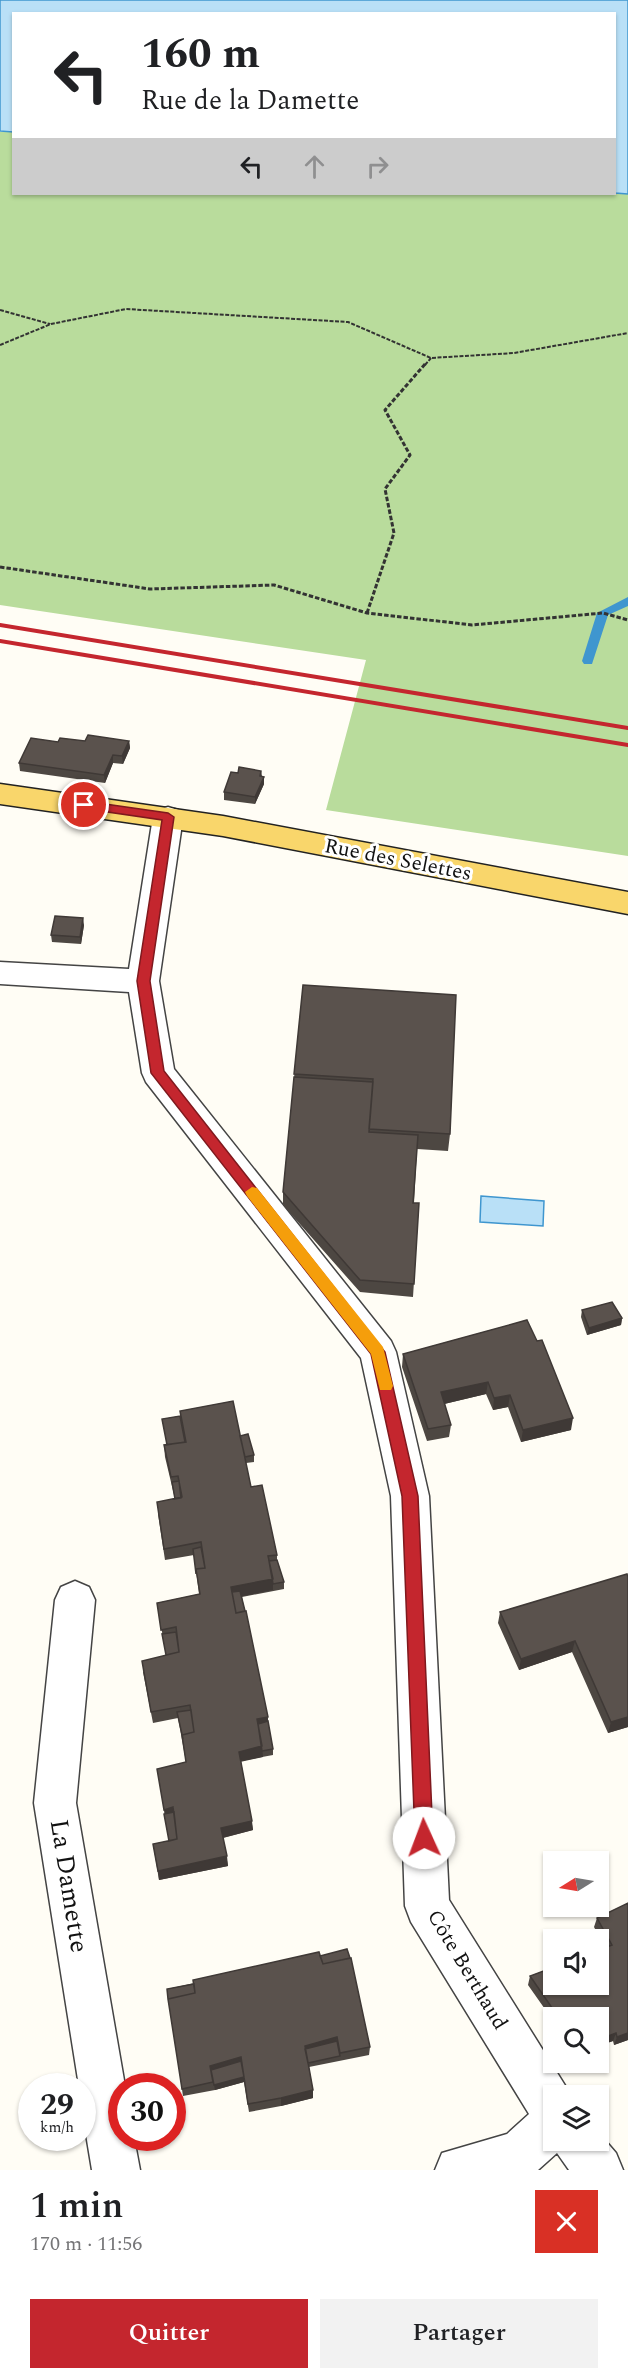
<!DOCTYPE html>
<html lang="fr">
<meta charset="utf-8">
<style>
:root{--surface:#fff;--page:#f2f2f2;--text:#202124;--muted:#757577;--accent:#c4262e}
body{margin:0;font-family:Spectral,serif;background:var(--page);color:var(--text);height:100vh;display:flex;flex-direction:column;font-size:22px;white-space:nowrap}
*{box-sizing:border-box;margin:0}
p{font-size:20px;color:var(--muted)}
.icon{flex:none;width:33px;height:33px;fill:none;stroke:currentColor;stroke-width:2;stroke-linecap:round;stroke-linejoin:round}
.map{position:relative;height:2170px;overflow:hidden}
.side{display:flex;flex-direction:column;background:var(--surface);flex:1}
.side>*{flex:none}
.banner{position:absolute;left:12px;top:12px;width:604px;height:183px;border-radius:0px;box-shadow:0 2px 4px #0004;background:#fff;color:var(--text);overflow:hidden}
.needle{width:39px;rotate:259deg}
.controls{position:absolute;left:543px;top:1851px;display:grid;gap:12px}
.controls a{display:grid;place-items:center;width:66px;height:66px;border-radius:0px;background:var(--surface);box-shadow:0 2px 4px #0004;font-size:30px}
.speed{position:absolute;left:18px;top:2073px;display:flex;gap:12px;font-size:30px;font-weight:700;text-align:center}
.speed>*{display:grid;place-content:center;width:78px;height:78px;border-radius:50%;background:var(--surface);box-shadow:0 2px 4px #0004;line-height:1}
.speed small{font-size:15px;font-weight:400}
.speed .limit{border:9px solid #d22;background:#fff;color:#111}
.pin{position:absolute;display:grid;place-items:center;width:51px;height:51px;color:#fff;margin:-26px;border:3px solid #fff;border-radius:50%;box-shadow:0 2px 6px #0007}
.me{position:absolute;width:66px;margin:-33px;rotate:358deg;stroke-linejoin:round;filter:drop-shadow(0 0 4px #0008)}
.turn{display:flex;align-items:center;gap:21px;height:126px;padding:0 30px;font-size:27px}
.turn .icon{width:78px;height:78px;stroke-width:2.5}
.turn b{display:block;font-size:42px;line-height:51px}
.lanes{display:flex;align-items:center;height:57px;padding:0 30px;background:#0003;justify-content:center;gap:30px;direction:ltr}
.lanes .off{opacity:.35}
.round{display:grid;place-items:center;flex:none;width:63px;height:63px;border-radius:0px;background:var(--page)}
.summary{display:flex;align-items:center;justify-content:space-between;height:102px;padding:0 30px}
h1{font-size:36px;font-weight:600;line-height:45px}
.primary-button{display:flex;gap:12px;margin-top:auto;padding:12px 30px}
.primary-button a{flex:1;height:69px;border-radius:0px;background:var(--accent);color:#fff;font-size:24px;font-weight:600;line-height:69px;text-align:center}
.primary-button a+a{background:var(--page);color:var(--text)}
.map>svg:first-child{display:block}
.forest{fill:#b9dc9c}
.water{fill:#b9e0f7;stroke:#3f96cf;stroke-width:1.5}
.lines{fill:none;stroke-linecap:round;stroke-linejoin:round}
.stream{fill:#3f96cf;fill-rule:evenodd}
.minor-casing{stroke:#444;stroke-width:3}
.major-casing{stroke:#222;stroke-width:3}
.path-far1{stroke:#333;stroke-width:2;stroke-dasharray:4 1.5;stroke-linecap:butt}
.path{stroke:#333;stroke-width:3;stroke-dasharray:4.5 2;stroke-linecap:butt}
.minor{fill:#fff;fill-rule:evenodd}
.major{fill:#f9d66b;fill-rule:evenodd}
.rail{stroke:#c4262e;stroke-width:4}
.wall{fill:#4d4742}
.shaded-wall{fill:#3f3936}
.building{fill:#5a524d;stroke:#3f3936;stroke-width:1.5}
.route{fill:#c4262e;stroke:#7f191e;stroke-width:1.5}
.slow{fill:#f59e0b}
.labels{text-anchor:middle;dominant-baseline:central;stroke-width:6;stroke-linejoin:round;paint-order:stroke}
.street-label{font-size:21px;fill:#111;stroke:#fff}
.near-street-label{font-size:26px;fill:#111;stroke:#fff}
</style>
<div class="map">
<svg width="628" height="2170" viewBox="0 0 628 2170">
<rect width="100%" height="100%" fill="#fffdf5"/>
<!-- forest -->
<path class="forest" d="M 0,132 L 13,132 L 14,194 L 628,194 L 628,856 L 326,810 L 366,660 L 0,605 Z"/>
<!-- water -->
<path class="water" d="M 0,0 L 628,0 L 628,194 L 615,193 L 615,14 L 14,14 L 13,132 L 0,131 Z
M 481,1196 L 544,1201 L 543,1226 L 480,1222 Z"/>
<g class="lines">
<!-- stream -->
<path class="stream" d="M 628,597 L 628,606 L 608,615 L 592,664 L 584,664 L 582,661 L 597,613 Z"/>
<defs>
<path id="minor" d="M 168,807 L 178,810 L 183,817 L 159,981 L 174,1069 L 391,1341 L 396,1352 L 429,1496 L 449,1900 L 571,2095 L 554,2096 L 554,2140 L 598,2140 L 598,2132 L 616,2153 L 623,2170 L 569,2170 L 557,2153 L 538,2170 L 435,2170 L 442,2153 L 507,2134 L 529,2114 L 411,1922 L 405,1906 L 391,1496 L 361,1358 L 146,1082 L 142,1073 L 129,992 L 0,984 L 0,962 L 129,969 L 153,817 L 158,810 Z
M 75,1581 L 89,1587 L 95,1600 L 76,1803 L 125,2086 L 122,2086 L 122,2138 L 134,2138 L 140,2170 L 92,2170 L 82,2110 L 82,2086 L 79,2086 L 34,1803 L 55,1600 L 61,1587 Z"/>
<path id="major" d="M 0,784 L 223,816 L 628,892 L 628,914 L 223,836 L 0,804 Z"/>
</defs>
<!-- minor casing -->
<use href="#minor" class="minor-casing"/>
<!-- major casing -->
<use href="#major" class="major-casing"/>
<!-- path-far1 -->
<path class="path-far1" d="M 0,310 L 50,324
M 0,345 L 51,324 L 126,309 L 348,322 L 431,358 L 514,353 L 628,333
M 425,365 L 431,358"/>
<!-- path -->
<path class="path" d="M 0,567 L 150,589 L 274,585 L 367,613 L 472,625 L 603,613 L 628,620
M 367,613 L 394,533 L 385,489 L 410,455 L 385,410 L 426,363"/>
<!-- minor -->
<use href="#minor" class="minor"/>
<!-- major -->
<use href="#major" class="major"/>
<!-- rail -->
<path class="rail" d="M 0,625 L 628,728
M 0,641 L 628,745"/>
</g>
<!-- wall -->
<path class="wall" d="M 85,741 L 129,741 L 130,748 L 123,764 L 113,763 L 105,783 L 20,771 L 19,763 L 58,742 Z
M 261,771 L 262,776 L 264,777 L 264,784 L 255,804 L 224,800 L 224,792 L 238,773 Z
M 84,925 L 81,944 L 52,942 L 51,935 Z
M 303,985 L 450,1134 L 448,1151 L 417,1149 L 414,1203 L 419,1203 L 413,1297 L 360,1292 L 283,1205 L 283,1192 Z
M 582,1310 L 622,1318 L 621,1325 L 587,1335 L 581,1317 Z
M 527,1320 L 571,1430 L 521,1442 L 508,1407 L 493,1410 L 486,1394 L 444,1404 L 451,1425 L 449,1437 L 427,1441 L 402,1367 L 403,1354 Z
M 180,1411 L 240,1436 L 254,1455 L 254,1462 L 246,1463 L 251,1487 L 277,1555 L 277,1560 L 284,1582 L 284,1589 L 242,1597 L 273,1749 L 273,1755 L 241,1761 L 253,1830 L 223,1838 L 228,1866 L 159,1880 L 153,1844 L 169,1841 L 186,1762 L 178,1718 L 153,1723 L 143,1672 L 166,1655 L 157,1603 L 199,1594 L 194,1555 L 165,1560 L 158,1514 L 175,1499 L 165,1457 L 164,1445 L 167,1445 L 162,1419 L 180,1416 Z
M 628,1577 L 628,1727 L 608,1733 L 572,1652 L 519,1670 L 498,1623 L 500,1612 Z
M 628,1903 L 628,2040 L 614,2045 L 613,2041 L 598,2046 L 598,2018 L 554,2018 L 554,2022 L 528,1985 L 530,1976 L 605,1948 L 594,1927 L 597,1918 Z
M 320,1956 L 370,2047 L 369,2055 L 309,2067 L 313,2090 L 313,2098 L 281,2106 L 249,2112 L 244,2082 L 215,2090 L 183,2096 L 167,1989 Z"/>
<!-- shaded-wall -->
<path class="shaded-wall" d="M 129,741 L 130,748 L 123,764 L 122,756 Z
M 113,755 L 113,763 L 105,783 L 104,775 Z
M 264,777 L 264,784 L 255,804 L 255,797 Z
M 83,918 L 84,925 L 81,944 L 80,937 Z
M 622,1318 L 621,1325 L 587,1335 L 589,1328 Z
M 488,1382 L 486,1394 L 440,1405 L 441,1392 Z
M 510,1395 L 508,1407 L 493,1410 L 494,1398 Z
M 573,1418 L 571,1430 L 521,1442 L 523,1430 Z
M 273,1579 L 273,1590 L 233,1598 L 231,1587 Z
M 575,1641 L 572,1652 L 519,1670 L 521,1659 Z
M 268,1717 L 268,1727 L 259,1730 L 257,1719 Z
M 628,1717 L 628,1727 L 608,1733 L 611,1722 Z
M 262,1746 L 263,1757 L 240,1762 L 239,1752 Z
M 173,1807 L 175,1817 L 165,1820 L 164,1810 Z
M 252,1821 L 253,1830 L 222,1838 L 221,1828 Z
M 227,1856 L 228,1866 L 159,1880 L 158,1871 Z
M 616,2033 L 613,2041 L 598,2046 L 598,2040 Z
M 628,2033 L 628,2040 L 614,2045 L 617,2037 Z
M 337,2037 L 336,2045 L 306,2054 L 305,2046 Z
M 241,2057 L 242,2065 L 211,2074 L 210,2066 Z
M 244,2077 L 244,2082 L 215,2090 L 214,2085 Z
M 313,2090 L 313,2098 L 281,2106 L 281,2098 Z"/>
<!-- building -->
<path class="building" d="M 88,735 L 129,741 L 122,756 L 113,755 L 104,775 L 19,763 L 31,738 L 58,742 L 60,738 L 85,741 Z
M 239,767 L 261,771 L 260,776 L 264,777 L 255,797 L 224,792 L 231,772 L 238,773 Z
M 55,916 L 83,918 L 80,937 L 51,935 Z
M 303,985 L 456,995 L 450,1134 L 369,1129 L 373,1079 L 294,1074 Z
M 294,1077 L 373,1082 L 369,1132 L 418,1135 L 413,1203 L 419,1203 L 414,1284 L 360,1280 L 283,1192 Z
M 612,1302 L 622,1318 L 589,1328 L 582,1310 Z
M 527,1320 L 537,1341 L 542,1340 L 573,1418 L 523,1430 L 510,1395 L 494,1398 L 488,1382 L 441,1392 L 451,1425 L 428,1429 L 403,1354 Z
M 233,1401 L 251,1487 L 262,1485 L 277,1555 L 268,1556 L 273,1579 L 231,1587 L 236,1613 L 246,1611 L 268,1717 L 257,1719 L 262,1746 L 239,1752 L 252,1821 L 221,1828 L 227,1856 L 158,1871 L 153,1844 L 177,1839 L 173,1807 L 164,1810 L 157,1769 L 186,1762 L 182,1735 L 194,1732 L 190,1705 L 151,1712 L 142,1661 L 179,1652 L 176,1627 L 161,1630 L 157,1603 L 200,1594 L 196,1569 L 205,1568 L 201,1542 L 164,1549 L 157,1502 L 182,1497 L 178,1476 L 171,1477 L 164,1445 L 186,1442 L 180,1411 Z
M 180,1416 L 185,1442 L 167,1445 L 162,1419 Z
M 248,1434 L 254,1455 L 245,1457 L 240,1436 Z
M 179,1481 L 181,1498 L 175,1499 L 172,1482 Z
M 201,1547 L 205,1568 L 196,1569 L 196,1574 L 193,1549 Z
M 277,1560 L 284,1582 L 273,1584 L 269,1561 Z
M 627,1574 L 628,1577 L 628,1717 L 611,1722 L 575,1641 L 521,1659 L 500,1612 Z
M 240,1591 L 245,1611 L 236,1613 L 232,1592 Z
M 176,1632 L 179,1652 L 166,1655 L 162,1634 Z
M 191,1710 L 194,1732 L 182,1735 L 183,1739 L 177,1712 Z
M 268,1721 L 273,1749 L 262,1751 L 258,1724 Z
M 174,1812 L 177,1839 L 169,1841 L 164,1814 Z
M 628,1903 L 628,2033 L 617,2037 L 616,2033 L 598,2040 L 598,2018 L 559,2018 L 530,1976 L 554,1967 L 554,1984 L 598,1984 L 598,1950 L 612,1945 L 597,1918 Z
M 347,1949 L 350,1958 L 323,1964 L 320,1956 Z
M 319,1952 L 323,1964 L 351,1958 L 370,2047 L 340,2053 L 337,2037 L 305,2046 L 313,2090 L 281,2098 L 248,2104 L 241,2057 L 210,2066 L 213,2082 L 182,2089 L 168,1999 L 195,1993 L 193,1980 Z
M 194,1984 L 195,1993 L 168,1999 L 167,1989 Z
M 337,2041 L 340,2056 L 308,2063 L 305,2049 Z
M 241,2061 L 244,2077 L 214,2085 L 211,2070 Z"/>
<!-- route -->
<path class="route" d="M 84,801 L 168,813 L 174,817 L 150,981 L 164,1071 L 385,1352 L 418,1496 L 433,1838 L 430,1844 L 424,1846 L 418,1844 L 415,1838 L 402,1496 L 371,1354 L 151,1073 L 137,981 L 162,820 L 80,808 L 78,805 Z"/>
<!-- slow -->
<path class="slow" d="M 252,1187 L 257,1188 L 383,1347 L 393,1386 L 391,1390 L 380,1390 L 371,1354 L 247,1196 L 245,1192 Z"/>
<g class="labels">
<!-- street labels -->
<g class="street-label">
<text transform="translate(398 860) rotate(11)">Rue des Selettes</text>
<text transform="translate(467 1970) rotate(59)">Côte Berthaud</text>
</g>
<!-- near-street labels -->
<g class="near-street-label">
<text transform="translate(69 1886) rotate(81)">La Damette</text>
</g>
</g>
</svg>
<div class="controls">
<a><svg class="needle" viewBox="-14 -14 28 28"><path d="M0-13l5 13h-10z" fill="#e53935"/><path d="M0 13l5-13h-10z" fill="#757577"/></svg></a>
<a><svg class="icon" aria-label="sound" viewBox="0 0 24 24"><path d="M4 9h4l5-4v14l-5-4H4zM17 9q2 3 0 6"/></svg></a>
<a><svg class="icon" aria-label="search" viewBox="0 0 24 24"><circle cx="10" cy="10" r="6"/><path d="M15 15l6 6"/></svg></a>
<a><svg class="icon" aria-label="layers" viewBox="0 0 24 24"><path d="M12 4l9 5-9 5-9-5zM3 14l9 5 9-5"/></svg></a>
</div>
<div class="speed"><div>29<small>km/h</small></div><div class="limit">30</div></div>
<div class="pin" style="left:84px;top:805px;background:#d93025"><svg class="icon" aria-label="arrive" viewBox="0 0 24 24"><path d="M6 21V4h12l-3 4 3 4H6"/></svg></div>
<svg class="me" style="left:424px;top:1838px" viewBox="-20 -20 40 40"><circle r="19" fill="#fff"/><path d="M0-13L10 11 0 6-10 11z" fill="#c4262e"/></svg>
<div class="banner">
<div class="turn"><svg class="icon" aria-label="left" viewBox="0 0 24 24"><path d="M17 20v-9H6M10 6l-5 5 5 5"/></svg><div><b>160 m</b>Rue de la Damette</div></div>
<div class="lanes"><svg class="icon" aria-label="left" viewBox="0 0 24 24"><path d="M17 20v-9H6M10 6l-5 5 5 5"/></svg><svg class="icon off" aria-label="ahead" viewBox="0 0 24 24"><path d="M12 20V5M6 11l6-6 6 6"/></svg><svg class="icon off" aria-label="right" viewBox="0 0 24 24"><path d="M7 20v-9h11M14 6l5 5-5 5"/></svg></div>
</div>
</div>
<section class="side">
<div class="summary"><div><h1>1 min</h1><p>170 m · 11:56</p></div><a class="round" style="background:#d93025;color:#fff"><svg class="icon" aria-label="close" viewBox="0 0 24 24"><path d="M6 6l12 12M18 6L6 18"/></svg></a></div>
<div class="primary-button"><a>Quitter</a><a>Partager</a></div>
</section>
